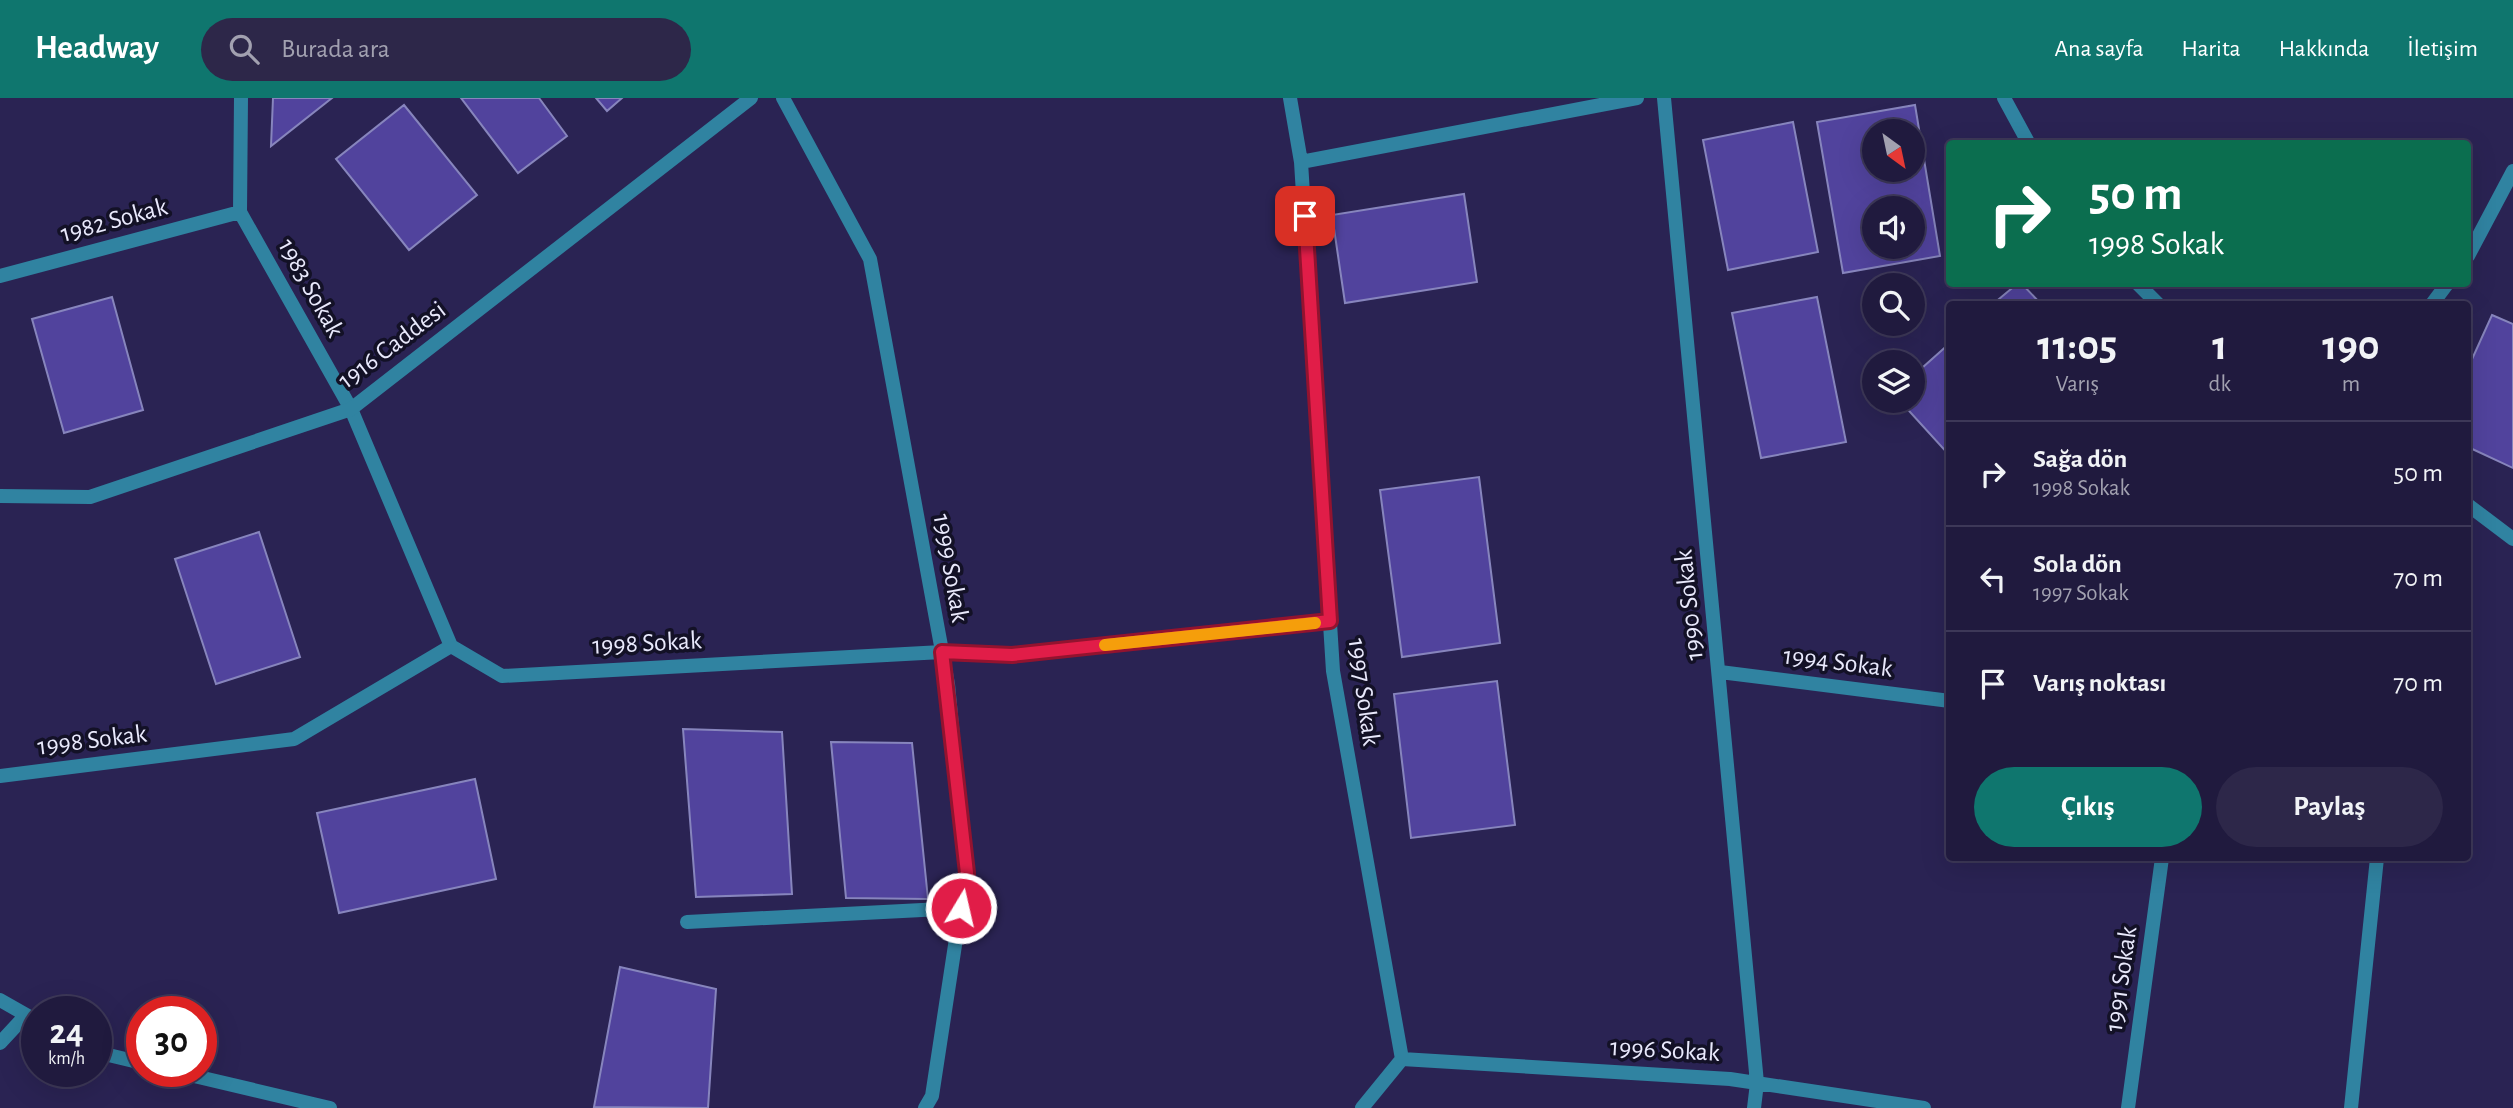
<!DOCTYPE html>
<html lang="tr">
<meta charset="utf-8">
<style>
:root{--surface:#201a3e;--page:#2d2749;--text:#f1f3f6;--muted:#a2a1b0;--line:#3d3858;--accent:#0f766e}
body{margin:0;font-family:"Alegreya Sans",sans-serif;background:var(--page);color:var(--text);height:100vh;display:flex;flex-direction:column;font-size:26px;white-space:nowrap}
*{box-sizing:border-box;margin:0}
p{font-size:23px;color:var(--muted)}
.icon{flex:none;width:38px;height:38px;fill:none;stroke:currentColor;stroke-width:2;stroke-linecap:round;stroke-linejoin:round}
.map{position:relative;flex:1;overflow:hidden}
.side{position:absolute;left:1946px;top:203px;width:525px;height:560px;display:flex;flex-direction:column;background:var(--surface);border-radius:7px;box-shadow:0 7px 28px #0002,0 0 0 2px var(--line)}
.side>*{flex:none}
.guide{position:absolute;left:1946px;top:42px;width:525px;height:147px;border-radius:7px;box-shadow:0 7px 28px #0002,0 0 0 2px var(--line);background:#0b6e4f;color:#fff;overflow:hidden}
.needle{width:46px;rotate:147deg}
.fabs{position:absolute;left:1862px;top:21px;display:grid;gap:14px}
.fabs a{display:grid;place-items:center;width:63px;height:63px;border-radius:50%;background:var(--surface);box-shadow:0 7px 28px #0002,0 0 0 2px var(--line);font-size:35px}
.speed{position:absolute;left:21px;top:898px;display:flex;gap:14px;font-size:35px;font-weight:700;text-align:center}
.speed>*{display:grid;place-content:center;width:91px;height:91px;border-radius:50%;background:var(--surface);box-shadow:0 7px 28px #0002,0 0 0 2px var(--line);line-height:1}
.speed small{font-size:18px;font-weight:400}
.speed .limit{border:10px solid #d22;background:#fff;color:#111}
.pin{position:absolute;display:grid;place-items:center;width:60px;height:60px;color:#fff;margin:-30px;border-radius:14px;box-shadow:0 4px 10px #0006}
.me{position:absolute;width:77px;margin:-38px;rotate:9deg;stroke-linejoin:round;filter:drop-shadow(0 0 5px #0008)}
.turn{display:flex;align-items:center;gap:24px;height:147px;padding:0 28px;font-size:32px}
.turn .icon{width:91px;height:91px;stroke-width:2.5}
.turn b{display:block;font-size:49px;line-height:60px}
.eta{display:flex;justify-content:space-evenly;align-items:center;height:119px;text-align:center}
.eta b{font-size:42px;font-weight:700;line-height:49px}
.action{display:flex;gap:14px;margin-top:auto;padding:14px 28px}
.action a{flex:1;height:80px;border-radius:42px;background:var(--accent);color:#fff;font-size:28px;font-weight:700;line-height:80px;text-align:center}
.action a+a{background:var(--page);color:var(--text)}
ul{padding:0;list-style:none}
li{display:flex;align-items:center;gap:21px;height:105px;padding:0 28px;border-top:2px solid var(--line)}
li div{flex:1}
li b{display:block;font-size:26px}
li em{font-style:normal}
header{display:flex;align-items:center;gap:42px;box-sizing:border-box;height:98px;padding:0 35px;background:var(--accent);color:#fff}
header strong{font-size:33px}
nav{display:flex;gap:38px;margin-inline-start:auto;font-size:24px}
.search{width:490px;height:63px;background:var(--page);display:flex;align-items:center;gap:18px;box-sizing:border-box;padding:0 24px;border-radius:38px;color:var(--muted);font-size:26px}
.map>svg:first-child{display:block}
.building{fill:#51439d;stroke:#8785bd;stroke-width:2;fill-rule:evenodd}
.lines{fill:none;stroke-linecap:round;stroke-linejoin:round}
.minor{stroke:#3083a1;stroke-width:14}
.tertiary{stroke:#3083a1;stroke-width:14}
.route-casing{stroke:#92132f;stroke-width:18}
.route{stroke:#e11d48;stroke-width:12}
.slow{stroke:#f59e0b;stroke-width:12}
.labels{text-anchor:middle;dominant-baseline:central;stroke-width:7;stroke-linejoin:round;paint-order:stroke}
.street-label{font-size:26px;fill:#e9e9fc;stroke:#131126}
</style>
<header>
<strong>Headway</strong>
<div class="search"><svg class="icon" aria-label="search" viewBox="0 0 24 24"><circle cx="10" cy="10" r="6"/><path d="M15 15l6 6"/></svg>Burada ara</div>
<nav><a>Ana sayfa</a><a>Harita</a><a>Hakkında</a><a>İletişim</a></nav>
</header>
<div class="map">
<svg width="2513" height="1010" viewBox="0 0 2513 1010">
<rect width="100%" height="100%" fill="#2a2353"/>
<!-- building -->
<path class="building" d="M 273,0 L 332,0 L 271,48 Z
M 461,0 L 539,0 L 567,38 L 518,75 Z
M 596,0 L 622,0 L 607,13 Z
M 404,7 L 477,97 L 409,152 L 336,61 Z
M 1915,7 L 1940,158 L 1843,175 L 1817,24 ZM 1874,33 L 1913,33 L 1913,72 L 1874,72 ZM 1874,110 L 1913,110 L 1913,149 L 1874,149 Z
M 1793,24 L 1818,154 L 1728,172 L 1703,42 Z
M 1464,96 L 1477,184 L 1345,205 L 1332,117 Z
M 2017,186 L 2022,186 L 2041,206 L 1993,206 Z
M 112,199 L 143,312 L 64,335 L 32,221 Z
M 1817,199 L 1846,344 L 1761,360 L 1732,215 Z
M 2492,217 L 2513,226 L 2513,370 L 2468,349 L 2468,270 Z
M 1950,245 L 1950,358 L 1900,303 L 1913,303 L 1913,278 Z
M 1479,379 L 1500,545 L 1402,559 L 1380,392 Z
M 259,434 L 300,559 L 216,586 L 175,461 Z
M 1497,583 L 1515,727 L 1411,740 L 1394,596 Z
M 683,631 L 782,634 L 792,796 L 696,799 Z
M 831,644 L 912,645 L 928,801 L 846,800 Z
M 475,681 L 496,781 L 339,815 L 317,715 Z
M 620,869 L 716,891 L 708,1010 L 594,1009 Z"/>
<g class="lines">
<!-- minor -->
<path class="minor" d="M 241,0 L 240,114 L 351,311 L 451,548
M 783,0 L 870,161 L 948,586 L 966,775 L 932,998 L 925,1010
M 1290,0 L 1301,64 L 1333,573 L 1402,961 L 1362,1010
M 1664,0 L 1757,985 L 1754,1010
M 2004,0 L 2029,46
M 1301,64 L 1637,0
M 2468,158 L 2513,73
M 0,178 L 240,114
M 2138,186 L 2158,206
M 2432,206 L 2447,186
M 2468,407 L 2513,441
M 451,548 L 502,578 L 942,554 L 1012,557 L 1330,523
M 1720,574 L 1950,603
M 0,678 L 294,641 L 451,548
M 687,824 L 961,810
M 0,902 L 37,923
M 0,945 L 26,917
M 96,954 L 142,965
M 1402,961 L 1730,981 L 1924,1010
M 173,973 L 330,1010
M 2128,1010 L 2162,760
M 2351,1010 L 2377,760"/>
<!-- tertiary -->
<path class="tertiary" d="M 0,398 L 90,399 L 351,311 L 751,0"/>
</g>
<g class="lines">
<defs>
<path id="route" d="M 961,810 L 967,775 L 942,554 L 1012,557 L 1330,523 L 1305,118"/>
</defs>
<!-- route casing -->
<use href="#route" class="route-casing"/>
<!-- route -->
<use href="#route" class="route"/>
<!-- slow -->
<path class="slow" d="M 1105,547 L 1315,525"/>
</g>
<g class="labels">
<!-- street labels -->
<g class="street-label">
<text transform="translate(114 122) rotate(-15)">1982 Sokak</text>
<text transform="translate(311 190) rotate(61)">1983 Sokak</text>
<text transform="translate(392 247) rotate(-37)">1916 Caddesi</text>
<text transform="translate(951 470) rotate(80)">1999 Sokak</text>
<text transform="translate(1689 507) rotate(-96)">1990 Sokak</text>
<text transform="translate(647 545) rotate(-3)">1998 Sokak</text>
<text transform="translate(1838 564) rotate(7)">1994 Sokak</text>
<text transform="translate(1364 594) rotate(82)">1997 Sokak</text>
<text transform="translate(92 642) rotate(-7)">1998 Sokak</text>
<text transform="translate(2121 881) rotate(-82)">1991 Sokak</text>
<text transform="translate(1665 952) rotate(3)">1996 Sokak</text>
</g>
</g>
</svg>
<div class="fabs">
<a><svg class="needle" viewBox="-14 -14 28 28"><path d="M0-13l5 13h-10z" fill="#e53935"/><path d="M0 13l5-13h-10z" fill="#a2a1b0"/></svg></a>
<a><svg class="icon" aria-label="sound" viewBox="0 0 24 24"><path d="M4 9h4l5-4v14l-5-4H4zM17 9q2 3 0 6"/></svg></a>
<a><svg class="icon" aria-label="search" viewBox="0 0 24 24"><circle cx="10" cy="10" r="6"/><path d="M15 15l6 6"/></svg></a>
<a><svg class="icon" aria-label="layers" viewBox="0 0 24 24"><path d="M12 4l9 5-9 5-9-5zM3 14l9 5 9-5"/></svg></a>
</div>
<div class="speed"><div>24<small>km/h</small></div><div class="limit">30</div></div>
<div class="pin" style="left:1305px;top:118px;background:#d93025"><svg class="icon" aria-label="arrive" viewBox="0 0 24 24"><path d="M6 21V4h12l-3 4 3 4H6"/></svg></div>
<svg class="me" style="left:961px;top:810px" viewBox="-20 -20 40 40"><circle r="17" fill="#e11d48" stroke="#fff" stroke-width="3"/><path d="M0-11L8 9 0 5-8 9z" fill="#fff"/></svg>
<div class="guide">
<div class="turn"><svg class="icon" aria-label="right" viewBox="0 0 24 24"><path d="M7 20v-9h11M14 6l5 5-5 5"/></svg><div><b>50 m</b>1998 Sokak</div></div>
</div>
<section class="side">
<div class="eta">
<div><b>11:05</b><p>Varış</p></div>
<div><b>1</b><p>dk</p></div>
<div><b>190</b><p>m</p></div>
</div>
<ul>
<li><svg class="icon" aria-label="right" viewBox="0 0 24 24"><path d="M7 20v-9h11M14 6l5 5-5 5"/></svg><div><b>Sağa dön</b><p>1998 Sokak</p></div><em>50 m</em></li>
<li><svg class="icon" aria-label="left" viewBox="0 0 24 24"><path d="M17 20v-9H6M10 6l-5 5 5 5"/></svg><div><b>Sola dön</b><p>1997 Sokak</p></div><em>70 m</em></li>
<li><svg class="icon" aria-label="arrive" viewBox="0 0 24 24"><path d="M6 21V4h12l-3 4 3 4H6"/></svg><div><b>Varış noktası</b></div><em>70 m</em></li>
</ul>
<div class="action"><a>Çıkış</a><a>Paylaş</a></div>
</section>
</div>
